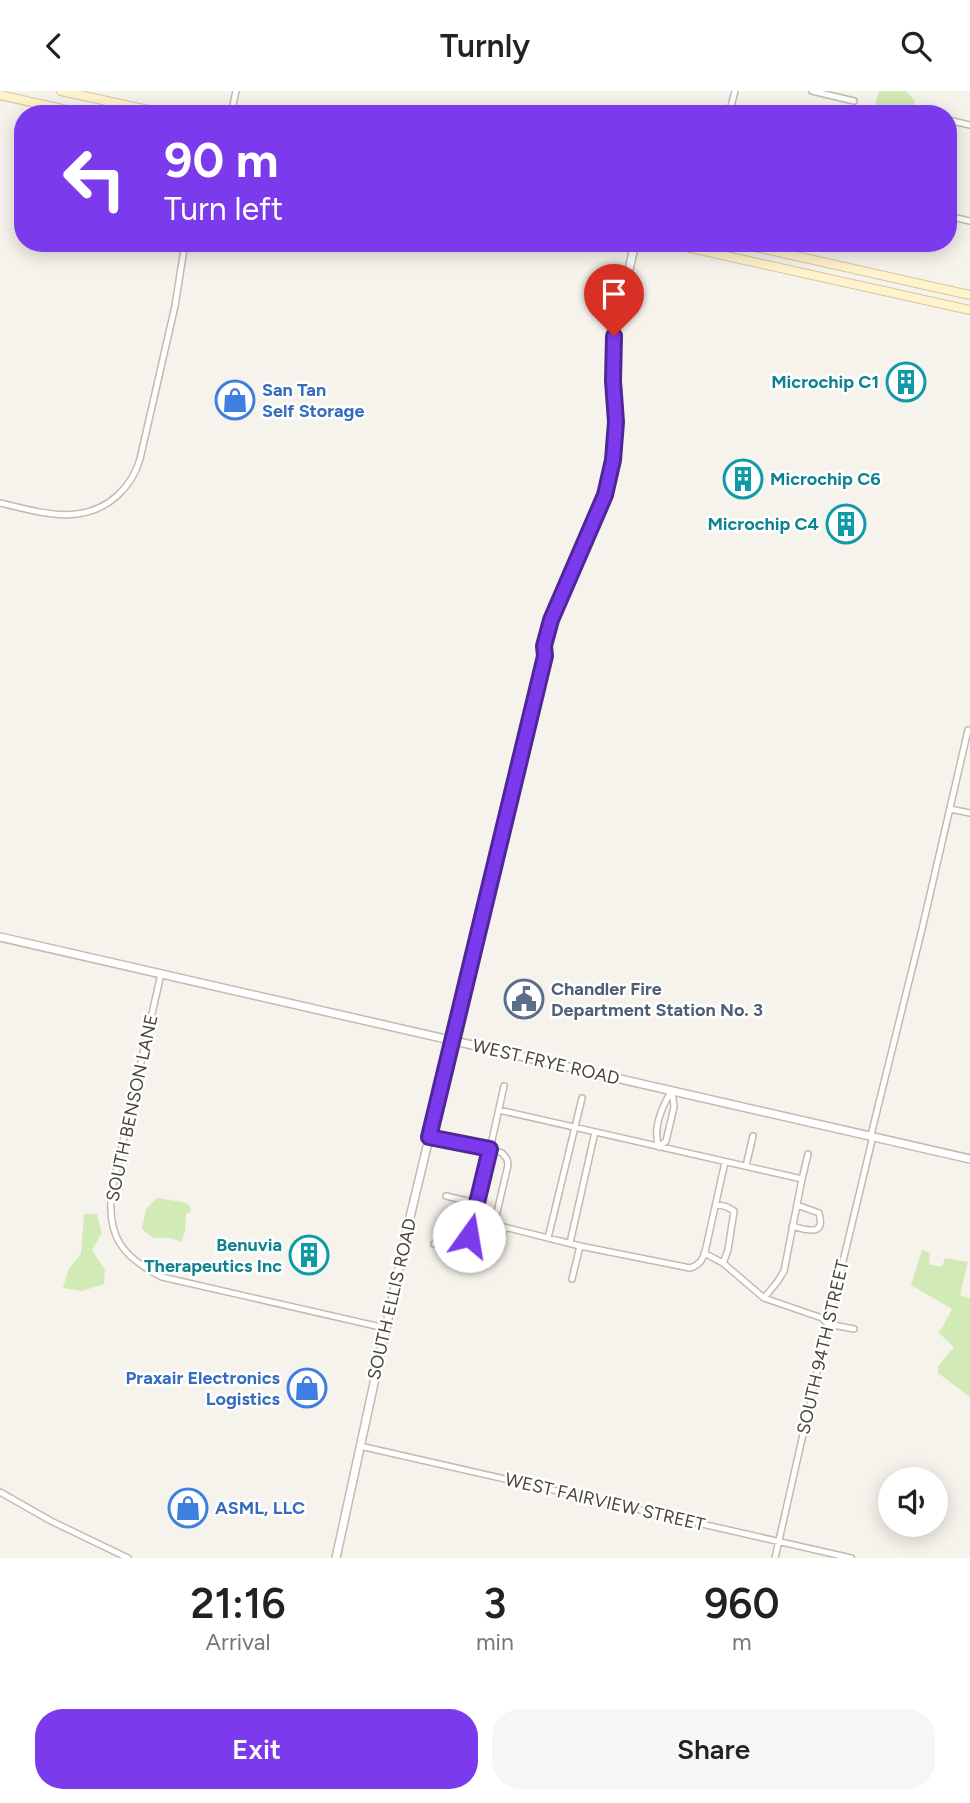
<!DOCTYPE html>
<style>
:root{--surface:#fff;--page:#f6f6f6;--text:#222;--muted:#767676;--accent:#7c3aed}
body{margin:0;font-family:Figtree,sans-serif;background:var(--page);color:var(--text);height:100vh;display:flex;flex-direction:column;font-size:26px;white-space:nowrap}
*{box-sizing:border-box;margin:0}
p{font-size:23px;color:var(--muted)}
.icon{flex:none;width:38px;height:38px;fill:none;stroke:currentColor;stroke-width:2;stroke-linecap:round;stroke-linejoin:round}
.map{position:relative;height:1467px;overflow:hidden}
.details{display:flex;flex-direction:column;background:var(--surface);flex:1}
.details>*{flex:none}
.hud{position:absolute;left:14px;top:14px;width:943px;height:147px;border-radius:28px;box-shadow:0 4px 18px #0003;background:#7c3aed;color:#fff;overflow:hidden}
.controls{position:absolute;left:878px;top:1376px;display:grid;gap:14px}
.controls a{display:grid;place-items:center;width:70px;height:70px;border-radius:50%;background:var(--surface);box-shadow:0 4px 18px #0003;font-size:35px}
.pin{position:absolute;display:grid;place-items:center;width:60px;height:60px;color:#fff;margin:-72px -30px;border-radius:50% 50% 50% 0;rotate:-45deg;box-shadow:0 0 7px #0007}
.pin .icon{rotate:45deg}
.me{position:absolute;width:77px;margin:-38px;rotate:13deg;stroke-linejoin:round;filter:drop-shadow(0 0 5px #0008)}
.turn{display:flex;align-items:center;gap:24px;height:147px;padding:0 35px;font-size:32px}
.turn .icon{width:91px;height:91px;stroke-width:2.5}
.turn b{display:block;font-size:49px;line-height:60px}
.eta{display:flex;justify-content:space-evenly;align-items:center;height:119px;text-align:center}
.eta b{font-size:42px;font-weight:600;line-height:49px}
.action{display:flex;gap:14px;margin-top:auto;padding:14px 35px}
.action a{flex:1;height:80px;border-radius:28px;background:var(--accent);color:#fff;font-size:28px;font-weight:600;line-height:80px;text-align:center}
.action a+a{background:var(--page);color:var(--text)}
header{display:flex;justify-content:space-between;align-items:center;height:91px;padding:0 35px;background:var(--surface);font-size:32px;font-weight:600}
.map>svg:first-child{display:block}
.green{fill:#d2eab5}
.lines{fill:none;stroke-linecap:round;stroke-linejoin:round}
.minor-casing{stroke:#c2bbae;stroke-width:8}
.tertiary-casing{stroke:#c2bbae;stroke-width:10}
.secondary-casing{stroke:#d6c79b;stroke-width:10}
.minor{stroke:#fff;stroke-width:5}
.tertiary{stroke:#fff;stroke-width:7}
.secondary{stroke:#fff3cd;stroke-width:8}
.route-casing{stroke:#51269a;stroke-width:18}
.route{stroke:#7c3aed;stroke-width:12}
.labels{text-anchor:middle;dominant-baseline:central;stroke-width:5;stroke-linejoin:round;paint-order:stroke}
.culture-label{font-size:18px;font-weight:bold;fill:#0d838f;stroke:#fff;text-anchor:end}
.shop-label{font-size:18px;font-weight:bold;fill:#366cbe;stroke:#fff;text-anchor:start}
.service-label{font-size:18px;font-weight:bold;fill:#4e5e75;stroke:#fff;text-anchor:start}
.street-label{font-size:18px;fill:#4b4439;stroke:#fff}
</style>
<header><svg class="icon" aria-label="back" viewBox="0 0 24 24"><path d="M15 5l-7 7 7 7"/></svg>Turnly<svg class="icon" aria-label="search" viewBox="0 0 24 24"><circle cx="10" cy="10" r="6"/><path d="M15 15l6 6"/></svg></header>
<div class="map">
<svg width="970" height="1467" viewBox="0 0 970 1467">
<rect width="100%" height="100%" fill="#f6f3ec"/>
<!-- green -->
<path class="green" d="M 879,0 L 906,0 L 915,10 L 912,23 L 873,23 Z
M 157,1107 L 183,1111 L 190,1115 L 191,1120 L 186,1123 L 185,1141 L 181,1151 L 170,1147 L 153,1147 L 142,1138 L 146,1118 Z
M 84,1123 L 97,1123 L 102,1142 L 92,1159 L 105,1179 L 104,1193 L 82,1200 L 63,1197 L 69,1177 L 81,1163 Z
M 922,1159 L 930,1162 L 929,1173 L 942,1176 L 945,1167 L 968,1171 L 960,1204 L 970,1207 L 970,1306 L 938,1282 L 938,1275 L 954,1256 L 938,1241 L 942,1237 L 952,1218 L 911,1194 Z"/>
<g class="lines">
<defs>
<path id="minor" d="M 812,0 L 854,10
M 231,23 L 236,0
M 729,23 L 735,0
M 948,29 L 970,34
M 948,125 L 970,130
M 0,412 C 40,421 82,436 117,405 C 128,395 136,382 140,368 L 175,215 L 185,152
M 950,718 L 970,722
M 161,883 L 112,1099 C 106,1145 122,1166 162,1186 L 385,1237
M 672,999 L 674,1016 L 666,1050 L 659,1056 C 652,1038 663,1014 672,999 Z
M 499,1019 L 802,1088 L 784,1180 L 778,1190 L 764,1207 L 822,1227 L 828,1233 L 854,1238
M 871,1044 L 922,838 L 968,639
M 429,1046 L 490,1058 L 504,995
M 746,1075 L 753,1045
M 802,1088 L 808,1063
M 446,1105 L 476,1112
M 473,1129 L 504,1136 C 497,1167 494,1166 465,1161 L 490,1058 L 502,1062 L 507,1068 L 508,1074 L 494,1134
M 792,1135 C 806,1139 826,1146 819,1122 L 797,1114
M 504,1136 L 580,1155 L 690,1177 C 699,1174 702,1170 705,1161 L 725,1071
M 548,1147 L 582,1007
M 570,1152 L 595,1041
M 434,1153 L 465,1161
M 704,1162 L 723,1172 L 728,1159 L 734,1120 L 727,1116 L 716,1113
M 723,1172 L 764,1207
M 572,1188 L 580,1155
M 360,1355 L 851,1467
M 0,1401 L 51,1430 L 128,1467
M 775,1467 L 828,1233 L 873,1045"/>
<path id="tertiary" d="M 0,846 L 970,1068
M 336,1467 L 411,1122 L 545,566 L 544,555 L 551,529 L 605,404 L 613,369 L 616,331 L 613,290 L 614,245 L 635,152"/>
<path id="secondary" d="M 61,0 L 167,23
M 0,4 L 84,23
M 668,152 L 970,219
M 738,152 L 970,204"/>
</defs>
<!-- minor casing -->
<use href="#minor" class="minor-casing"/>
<!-- tertiary casing -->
<use href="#tertiary" class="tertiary-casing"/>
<!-- secondary casing -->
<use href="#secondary" class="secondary-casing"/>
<!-- minor -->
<use href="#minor" class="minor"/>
<!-- tertiary -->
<use href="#tertiary" class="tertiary"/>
<!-- secondary -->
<use href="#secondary" class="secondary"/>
</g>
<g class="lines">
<defs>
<path id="route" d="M 469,1145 L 490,1058 L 429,1046 L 545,565 L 544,555 L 551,529 L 605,404 L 613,369 L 616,331 L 613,290 L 614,245"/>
</defs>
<!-- route casing -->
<use href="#route" class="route-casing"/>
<!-- route -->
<use href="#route" class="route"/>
</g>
<!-- icons -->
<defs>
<symbol id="building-ring" viewBox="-11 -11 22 22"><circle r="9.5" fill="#fff" stroke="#0f9aa8" stroke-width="1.5"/><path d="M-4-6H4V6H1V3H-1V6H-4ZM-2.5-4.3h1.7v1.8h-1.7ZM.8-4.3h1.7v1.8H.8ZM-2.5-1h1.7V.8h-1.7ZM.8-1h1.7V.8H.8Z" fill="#0f9aa8"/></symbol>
<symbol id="shop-ring" viewBox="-11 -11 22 22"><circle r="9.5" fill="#fff" stroke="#3f7fe0" stroke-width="1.5"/><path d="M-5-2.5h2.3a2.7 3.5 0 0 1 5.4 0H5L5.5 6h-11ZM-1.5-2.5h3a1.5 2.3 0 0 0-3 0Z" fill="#3f7fe0"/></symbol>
<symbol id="civic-ring" viewBox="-11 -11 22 22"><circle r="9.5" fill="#fff" stroke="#5c6f8a" stroke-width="1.5"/><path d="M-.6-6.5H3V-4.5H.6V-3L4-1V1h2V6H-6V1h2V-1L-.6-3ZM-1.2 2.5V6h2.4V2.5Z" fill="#5c6f8a"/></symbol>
</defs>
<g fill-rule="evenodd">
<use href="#building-ring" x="884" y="269" width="44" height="44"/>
<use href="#shop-ring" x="213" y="287" width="44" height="44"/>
<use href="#building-ring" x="721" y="366" width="44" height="44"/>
<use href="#building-ring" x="824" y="411" width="44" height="44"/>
<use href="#civic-ring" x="502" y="886" width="44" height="44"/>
<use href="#building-ring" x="287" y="1142" width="44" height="44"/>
<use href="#shop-ring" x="285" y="1275" width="44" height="44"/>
<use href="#shop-ring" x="166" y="1395" width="44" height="44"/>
</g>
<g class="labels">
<!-- culture labels -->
<g class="culture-label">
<text x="879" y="291">Microchip C1</text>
<text x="770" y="388" text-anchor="start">Microchip C6</text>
<text x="819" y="433">Microchip C4</text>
<text x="282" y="1154">Benuvia<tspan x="282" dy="21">Therapeutics Inc</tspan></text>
</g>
<!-- shop labels -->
<g class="shop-label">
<text x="262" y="299">San Tan<tspan x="262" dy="21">Self Storage</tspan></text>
<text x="280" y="1287" text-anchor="end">Praxair Electronics<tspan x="280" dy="21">Logistics</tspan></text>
<text x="215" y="1417">ASML, LLC</text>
</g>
<!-- service labels -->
<g class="service-label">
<text x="551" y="898">Chandler Fire<tspan x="551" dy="21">Department Station No. 3</tspan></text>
</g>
<!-- street labels -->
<g class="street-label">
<text transform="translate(546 971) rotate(13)">WEST FRYE ROAD</text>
<text transform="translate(132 1017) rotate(-78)">SOUTH BENSON LANE</text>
<text transform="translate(392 1208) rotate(-77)">SOUTH ELLIS ROAD</text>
<text transform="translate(823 1256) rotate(-77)">SOUTH 94TH STREET</text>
<text transform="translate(605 1411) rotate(13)">WEST FAIRVIEW STREET</text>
</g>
</g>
</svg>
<div class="controls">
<a><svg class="icon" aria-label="sound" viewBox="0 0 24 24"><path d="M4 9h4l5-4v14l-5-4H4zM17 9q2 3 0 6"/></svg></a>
</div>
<div class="pin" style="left:614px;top:245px;background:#d93025"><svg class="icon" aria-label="arrive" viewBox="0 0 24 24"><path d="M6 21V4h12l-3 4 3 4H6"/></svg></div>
<svg class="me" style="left:469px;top:1145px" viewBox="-20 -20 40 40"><circle r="19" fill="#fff"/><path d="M0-13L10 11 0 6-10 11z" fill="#7c3aed"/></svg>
<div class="hud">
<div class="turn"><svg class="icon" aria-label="left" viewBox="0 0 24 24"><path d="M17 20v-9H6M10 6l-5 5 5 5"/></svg><div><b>90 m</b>Turn left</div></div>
</div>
</div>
<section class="details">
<div class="eta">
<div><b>21:16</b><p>Arrival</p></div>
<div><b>3</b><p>min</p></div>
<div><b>960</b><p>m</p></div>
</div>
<div class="action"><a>Exit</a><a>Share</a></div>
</section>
